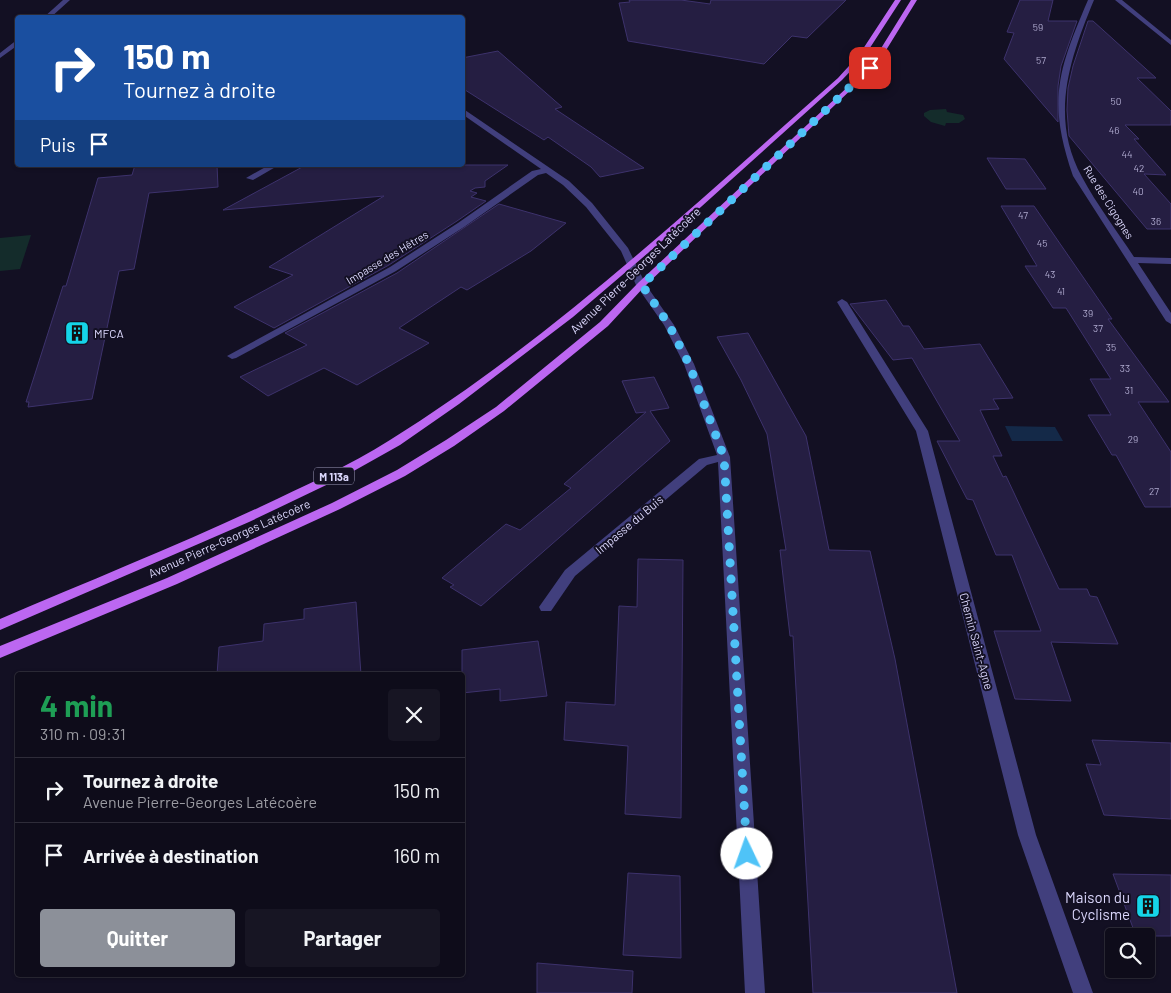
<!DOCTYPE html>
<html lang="fr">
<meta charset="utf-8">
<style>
:root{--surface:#0e0c1a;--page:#171523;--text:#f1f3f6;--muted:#9b9ba2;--line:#2e2c39;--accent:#8c9099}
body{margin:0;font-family:Barlow,sans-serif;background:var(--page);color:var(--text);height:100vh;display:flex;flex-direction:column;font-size:19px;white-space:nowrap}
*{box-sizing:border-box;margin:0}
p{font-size:16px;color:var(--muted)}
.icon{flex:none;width:28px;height:28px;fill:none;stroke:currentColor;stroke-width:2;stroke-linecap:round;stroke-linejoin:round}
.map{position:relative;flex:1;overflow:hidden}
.drawer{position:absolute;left:15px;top:672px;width:450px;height:305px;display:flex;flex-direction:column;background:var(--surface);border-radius:5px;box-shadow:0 1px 4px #0004,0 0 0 1px var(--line)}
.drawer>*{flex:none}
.banner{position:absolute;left:15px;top:15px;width:450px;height:152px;border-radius:5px;box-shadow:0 1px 4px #0004,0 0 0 1px var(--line);background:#1a4fa0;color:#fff;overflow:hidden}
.buttons{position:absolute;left:1105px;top:928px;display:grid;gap:10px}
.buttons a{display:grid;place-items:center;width:50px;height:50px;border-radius:5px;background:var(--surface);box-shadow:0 1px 4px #0004,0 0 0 1px var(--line);font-size:25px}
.pin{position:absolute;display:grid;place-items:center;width:42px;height:42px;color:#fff;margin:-21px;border-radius:10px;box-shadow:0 2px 8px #0006}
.me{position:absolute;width:55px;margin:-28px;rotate:357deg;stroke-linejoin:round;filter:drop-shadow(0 0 4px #0008)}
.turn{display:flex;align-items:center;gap:18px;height:105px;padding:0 25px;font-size:22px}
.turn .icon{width:65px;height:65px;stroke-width:2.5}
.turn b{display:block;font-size:35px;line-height:42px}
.then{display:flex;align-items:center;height:48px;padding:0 25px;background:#0003;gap:10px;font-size:19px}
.round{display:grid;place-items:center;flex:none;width:52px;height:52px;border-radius:5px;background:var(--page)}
.head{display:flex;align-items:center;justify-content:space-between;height:85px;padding:0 25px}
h1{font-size:30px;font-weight:700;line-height:38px;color:#1e9e55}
.primary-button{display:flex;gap:10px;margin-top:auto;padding:10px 25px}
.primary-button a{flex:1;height:58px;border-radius:5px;background:var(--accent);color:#fff;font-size:20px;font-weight:700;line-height:58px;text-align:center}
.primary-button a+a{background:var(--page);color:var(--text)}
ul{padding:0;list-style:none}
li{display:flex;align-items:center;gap:15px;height:65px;padding:0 25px;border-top:1px solid var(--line)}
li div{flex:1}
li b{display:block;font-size:19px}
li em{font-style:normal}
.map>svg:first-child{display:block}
.green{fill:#142c2b}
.water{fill:#142948}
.building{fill:#251e42;stroke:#3d326c}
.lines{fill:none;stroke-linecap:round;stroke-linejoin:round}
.minor{fill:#413f7d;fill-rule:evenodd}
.primary{fill:#bc67f1;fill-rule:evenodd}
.route{stroke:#4fc3f7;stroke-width:9;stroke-dasharray:0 16.2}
.labels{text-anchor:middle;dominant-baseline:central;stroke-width:4;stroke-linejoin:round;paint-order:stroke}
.number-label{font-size:10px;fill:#ada8cd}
.far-street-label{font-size:11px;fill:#dad6fb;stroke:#131023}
.shield{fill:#131023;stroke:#9e9bba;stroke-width:1}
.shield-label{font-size:11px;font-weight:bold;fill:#dad6fb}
.street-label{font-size:12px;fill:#dad6fb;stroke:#131023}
.poi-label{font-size:12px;fill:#dad6fb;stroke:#131023;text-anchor:start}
.near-poi-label{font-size:15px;fill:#dad6fb;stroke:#131023;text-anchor:end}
</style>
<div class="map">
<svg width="1171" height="993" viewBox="0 0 1171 993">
<rect width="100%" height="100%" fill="#131023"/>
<!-- green -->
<path class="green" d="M 946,109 L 947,112 L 963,115 L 965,119 L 959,123 L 946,123 L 945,126 L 931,122 L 924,116 L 924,113 L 930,110 Z
M 31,235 L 20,269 L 0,271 L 0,238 Z"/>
<!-- water -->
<path class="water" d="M 1005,426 L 1055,427 L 1063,441 L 1012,441 Z"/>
<!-- building -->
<path class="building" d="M 629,0 L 681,0 L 710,4 L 711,0 L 846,0 L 807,38 L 792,36 L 764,64 L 628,41 L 619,3 L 630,2 Z
M 1020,0 L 1053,0 L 1048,21 L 1077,21 L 1061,66 L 1058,86 L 1058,122 L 1004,59 L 1014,33 L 1007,32 Z
M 1088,21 L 1093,21 L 1156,78 L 1137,78 L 1171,111 L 1171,125 L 1125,125 L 1139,139 L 1134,139 L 1166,175 L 1144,174 L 1171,204 L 1171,229 L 1147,229 L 1069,136 L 1067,110 L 1068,88 L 1073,66 Z
M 498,51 L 562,107 L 555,109 L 644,168 L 600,177 L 591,167 L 548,137 L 544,140 L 462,88 L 462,58 Z
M 987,158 L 1025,159 L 1046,189 L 1006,189 Z
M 135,165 L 217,165 L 218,187 L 149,193 L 134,269 L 119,271 L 92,399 L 28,407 L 29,402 L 26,402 L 63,286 L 66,286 L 98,178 L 132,175 Z
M 306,165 L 508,165 L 485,181 L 485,187 L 475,188 L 470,191 L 477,193 L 471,197 L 486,201 L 457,221 L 389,265 L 274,328 L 234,307 L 293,275 L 269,267 L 384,196 L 223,210 Z
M 499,204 L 566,223 L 531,251 L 467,290 L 461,287 L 399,328 L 429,343 L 357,385 L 324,368 L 268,396 L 240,377 L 307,345 L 285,333 L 397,273 Z
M 1001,206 L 1034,206 L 1112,319 L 1108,319 L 1169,402 L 1138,402 L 1171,452 L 1171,507 L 1145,507 L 1116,455 L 1112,455 L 1088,415 L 1111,415 L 1090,379 L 1111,379 L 1066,308 L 1053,308 L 1025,266 L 1037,266 Z
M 886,300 L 903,326 L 909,326 L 924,349 L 980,344 L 1013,398 L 993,399 L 999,409 L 980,410 L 1002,456 L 993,456 L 1003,477 L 1006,476 L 1059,589 L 1087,589 L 1090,596 L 1097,597 L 1118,644 L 1051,642 L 1071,701 L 1015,699 L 994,631 L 1041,631 L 1012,555 L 996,555 L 973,500 L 967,499 L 937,441 L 960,441 L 912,358 L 893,360 L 850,304 Z
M 748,333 L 806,436 L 829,550 L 870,551 L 895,659 L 957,993 L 813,993 L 793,636 L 790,636 L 780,550 L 786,550 L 767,434 L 741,380 L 717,337 Z
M 654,377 L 669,408 L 650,411 L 670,441 L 481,606 L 450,587 L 454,585 L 442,578 L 506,524 L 520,530 L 571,488 L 564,484 L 646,412 L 636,413 L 622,381 Z
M 638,559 L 683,560 L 681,818 L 625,814 L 628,746 L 564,740 L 566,702 L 615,705 L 619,606 L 637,607 Z
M 356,602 L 361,675 L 217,675 L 219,647 L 263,641 L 264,624 L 304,619 L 304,609 Z
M 538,641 L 547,696 L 500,701 L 500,689 L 462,693 L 462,650 Z
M 1092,740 L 1171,743 L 1171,819 L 1104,815 L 1086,764 L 1101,765 Z
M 628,873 L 680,876 L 681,958 L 623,955 Z
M 1113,874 L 1171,875 L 1171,936 L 1136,936 Z
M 537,963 L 633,971 L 632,993 L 537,993 Z"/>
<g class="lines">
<!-- minor -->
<path class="minor" d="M 63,0 L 70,0 L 50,18 L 43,18 Z
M 1088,0 L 1094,0 C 1070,58 1049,117 1082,177 C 1097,205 1117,231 1134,257 L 1171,258 L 1171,264 L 1138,263 L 1171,313 L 1171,324 L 1166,321 L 1073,176 C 1047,101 1058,70 1088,0 Z
M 1115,0 L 1122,0 L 1171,40 L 1171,45 Z
M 18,39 L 18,45 L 0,58 L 0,53 Z
M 462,108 L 569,181 L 592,203 L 628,248 L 646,285 L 674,325 L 694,364 L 730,457 L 765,993 L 745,993 L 718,462 L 707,465 L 575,576 L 551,611 L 541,611 L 539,607 L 565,570 L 699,459 L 717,455 L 684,364 L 664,325 L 636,285 L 621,251 L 586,207 L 563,185 L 546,173 L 538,175 L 464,227 L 396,271 L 236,358 L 232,359 L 227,356 L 390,267 L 458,223 L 532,171 L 541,169 L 462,114 Z
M 269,165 L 279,165 L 253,180 L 246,178 Z
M 842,299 L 847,302 L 928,431 L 1036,835 L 1093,993 L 1073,993 L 1018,835 L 916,431 L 837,302 Z"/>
<!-- primary -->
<path class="primary" d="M 895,0 L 901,0 L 864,57 L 842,80 L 682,224 L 573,317 L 459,404 L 400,445 L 343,477 L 249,522 L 0,630 L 0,619 C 87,582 174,547 260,507 C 304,486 349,466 390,440 C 551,340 696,203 838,78 L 859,55 Z
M 911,0 L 917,0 L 880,60 L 858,83 L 644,287 L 608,326 L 504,411 L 454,446 L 405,476 L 340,509 L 177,584 L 0,658 L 0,646 L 167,578 L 332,503 L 397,470 L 446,440 L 496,407 L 600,322 L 638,283 L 854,81 L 875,58 Z"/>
</g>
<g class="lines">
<!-- route -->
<path class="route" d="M 747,854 L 724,457 L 689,364 L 669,325 L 642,285 L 870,68"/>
</g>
<!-- icons -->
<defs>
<symbol id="building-square" viewBox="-11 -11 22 22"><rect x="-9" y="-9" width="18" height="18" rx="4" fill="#15d4e8" stroke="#131023"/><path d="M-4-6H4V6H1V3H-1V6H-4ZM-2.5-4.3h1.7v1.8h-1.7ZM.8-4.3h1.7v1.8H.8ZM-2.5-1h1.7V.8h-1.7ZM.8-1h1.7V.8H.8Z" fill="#111"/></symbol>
</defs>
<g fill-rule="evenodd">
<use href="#building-square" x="63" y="319" width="28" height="28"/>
<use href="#building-square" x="1134" y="892" width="28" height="28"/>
</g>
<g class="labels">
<!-- number labels -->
<g class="number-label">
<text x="1038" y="27">59</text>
<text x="1041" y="60">57</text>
<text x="1116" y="101">50</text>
<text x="1114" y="130">46</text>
<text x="1127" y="154">44</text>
<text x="1139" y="168">42</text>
<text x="1138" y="191">40</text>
<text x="1023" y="215">47</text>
<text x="1156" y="221">36</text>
<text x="1042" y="243">45</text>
<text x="1050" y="274">43</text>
<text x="1061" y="291">41</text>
<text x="1088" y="313">39</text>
<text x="1098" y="328">37</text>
<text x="1111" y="347">35</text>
<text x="1125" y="368">33</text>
<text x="1129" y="390">31</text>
<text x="1133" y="439">29</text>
<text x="1154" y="491">27</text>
</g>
<!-- far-street labels -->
<g class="far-street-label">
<text transform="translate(1109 202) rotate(58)">Rue des Cigognes</text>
<text transform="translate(387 257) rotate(-31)">Impasse des Hêtres</text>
</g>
<!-- shield labels -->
<rect class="shield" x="314" y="467.5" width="40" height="17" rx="4"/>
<g class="shield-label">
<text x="334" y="476">M 113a</text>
</g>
<!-- street labels -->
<g class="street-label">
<text transform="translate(635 270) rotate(-44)">Avenue Pierre-Georges Latécoère</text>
<text transform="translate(629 524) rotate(-40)">Impasse du Buis</text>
<text transform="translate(229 538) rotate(-24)">Avenue Pierre-Georges Latécoère</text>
<text transform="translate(977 641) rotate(75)">Chemin Saint-Agne</text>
</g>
<!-- poi labels -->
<g class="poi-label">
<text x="94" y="333">MFCA</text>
</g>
<!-- near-poi labels -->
<g class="near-poi-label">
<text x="1130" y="897">Maison du<tspan x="1130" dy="17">Cyclisme</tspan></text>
</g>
</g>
</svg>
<div class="buttons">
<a><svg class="icon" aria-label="search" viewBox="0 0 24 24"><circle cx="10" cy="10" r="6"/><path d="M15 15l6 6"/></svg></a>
</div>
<div class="pin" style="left:870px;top:68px;background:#d93025"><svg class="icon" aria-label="arrive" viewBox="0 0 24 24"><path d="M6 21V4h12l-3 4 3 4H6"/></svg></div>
<svg class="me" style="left:747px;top:854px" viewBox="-20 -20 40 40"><circle r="19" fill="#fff"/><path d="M0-13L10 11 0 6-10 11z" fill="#4fc3f7"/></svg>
<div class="banner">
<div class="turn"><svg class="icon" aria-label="right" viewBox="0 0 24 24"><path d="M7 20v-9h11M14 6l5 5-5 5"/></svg><div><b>150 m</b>Tournez à droite</div></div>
<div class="then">Puis<svg class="icon" aria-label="arrive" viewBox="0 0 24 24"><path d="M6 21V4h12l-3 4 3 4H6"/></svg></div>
</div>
<section class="drawer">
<div class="head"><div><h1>4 min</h1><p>310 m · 09:31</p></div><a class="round"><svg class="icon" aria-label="close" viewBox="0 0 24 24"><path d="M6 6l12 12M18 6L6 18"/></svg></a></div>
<ul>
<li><svg class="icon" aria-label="right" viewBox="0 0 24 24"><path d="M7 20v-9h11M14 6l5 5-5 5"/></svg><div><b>Tournez à droite</b><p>Avenue Pierre-Georges Latécoère</p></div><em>150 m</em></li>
<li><svg class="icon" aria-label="arrive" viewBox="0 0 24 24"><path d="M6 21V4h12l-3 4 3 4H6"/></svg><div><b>Arrivée à destination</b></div><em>160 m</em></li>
</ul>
<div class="primary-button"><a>Quitter</a><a>Partager</a></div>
</section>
</div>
